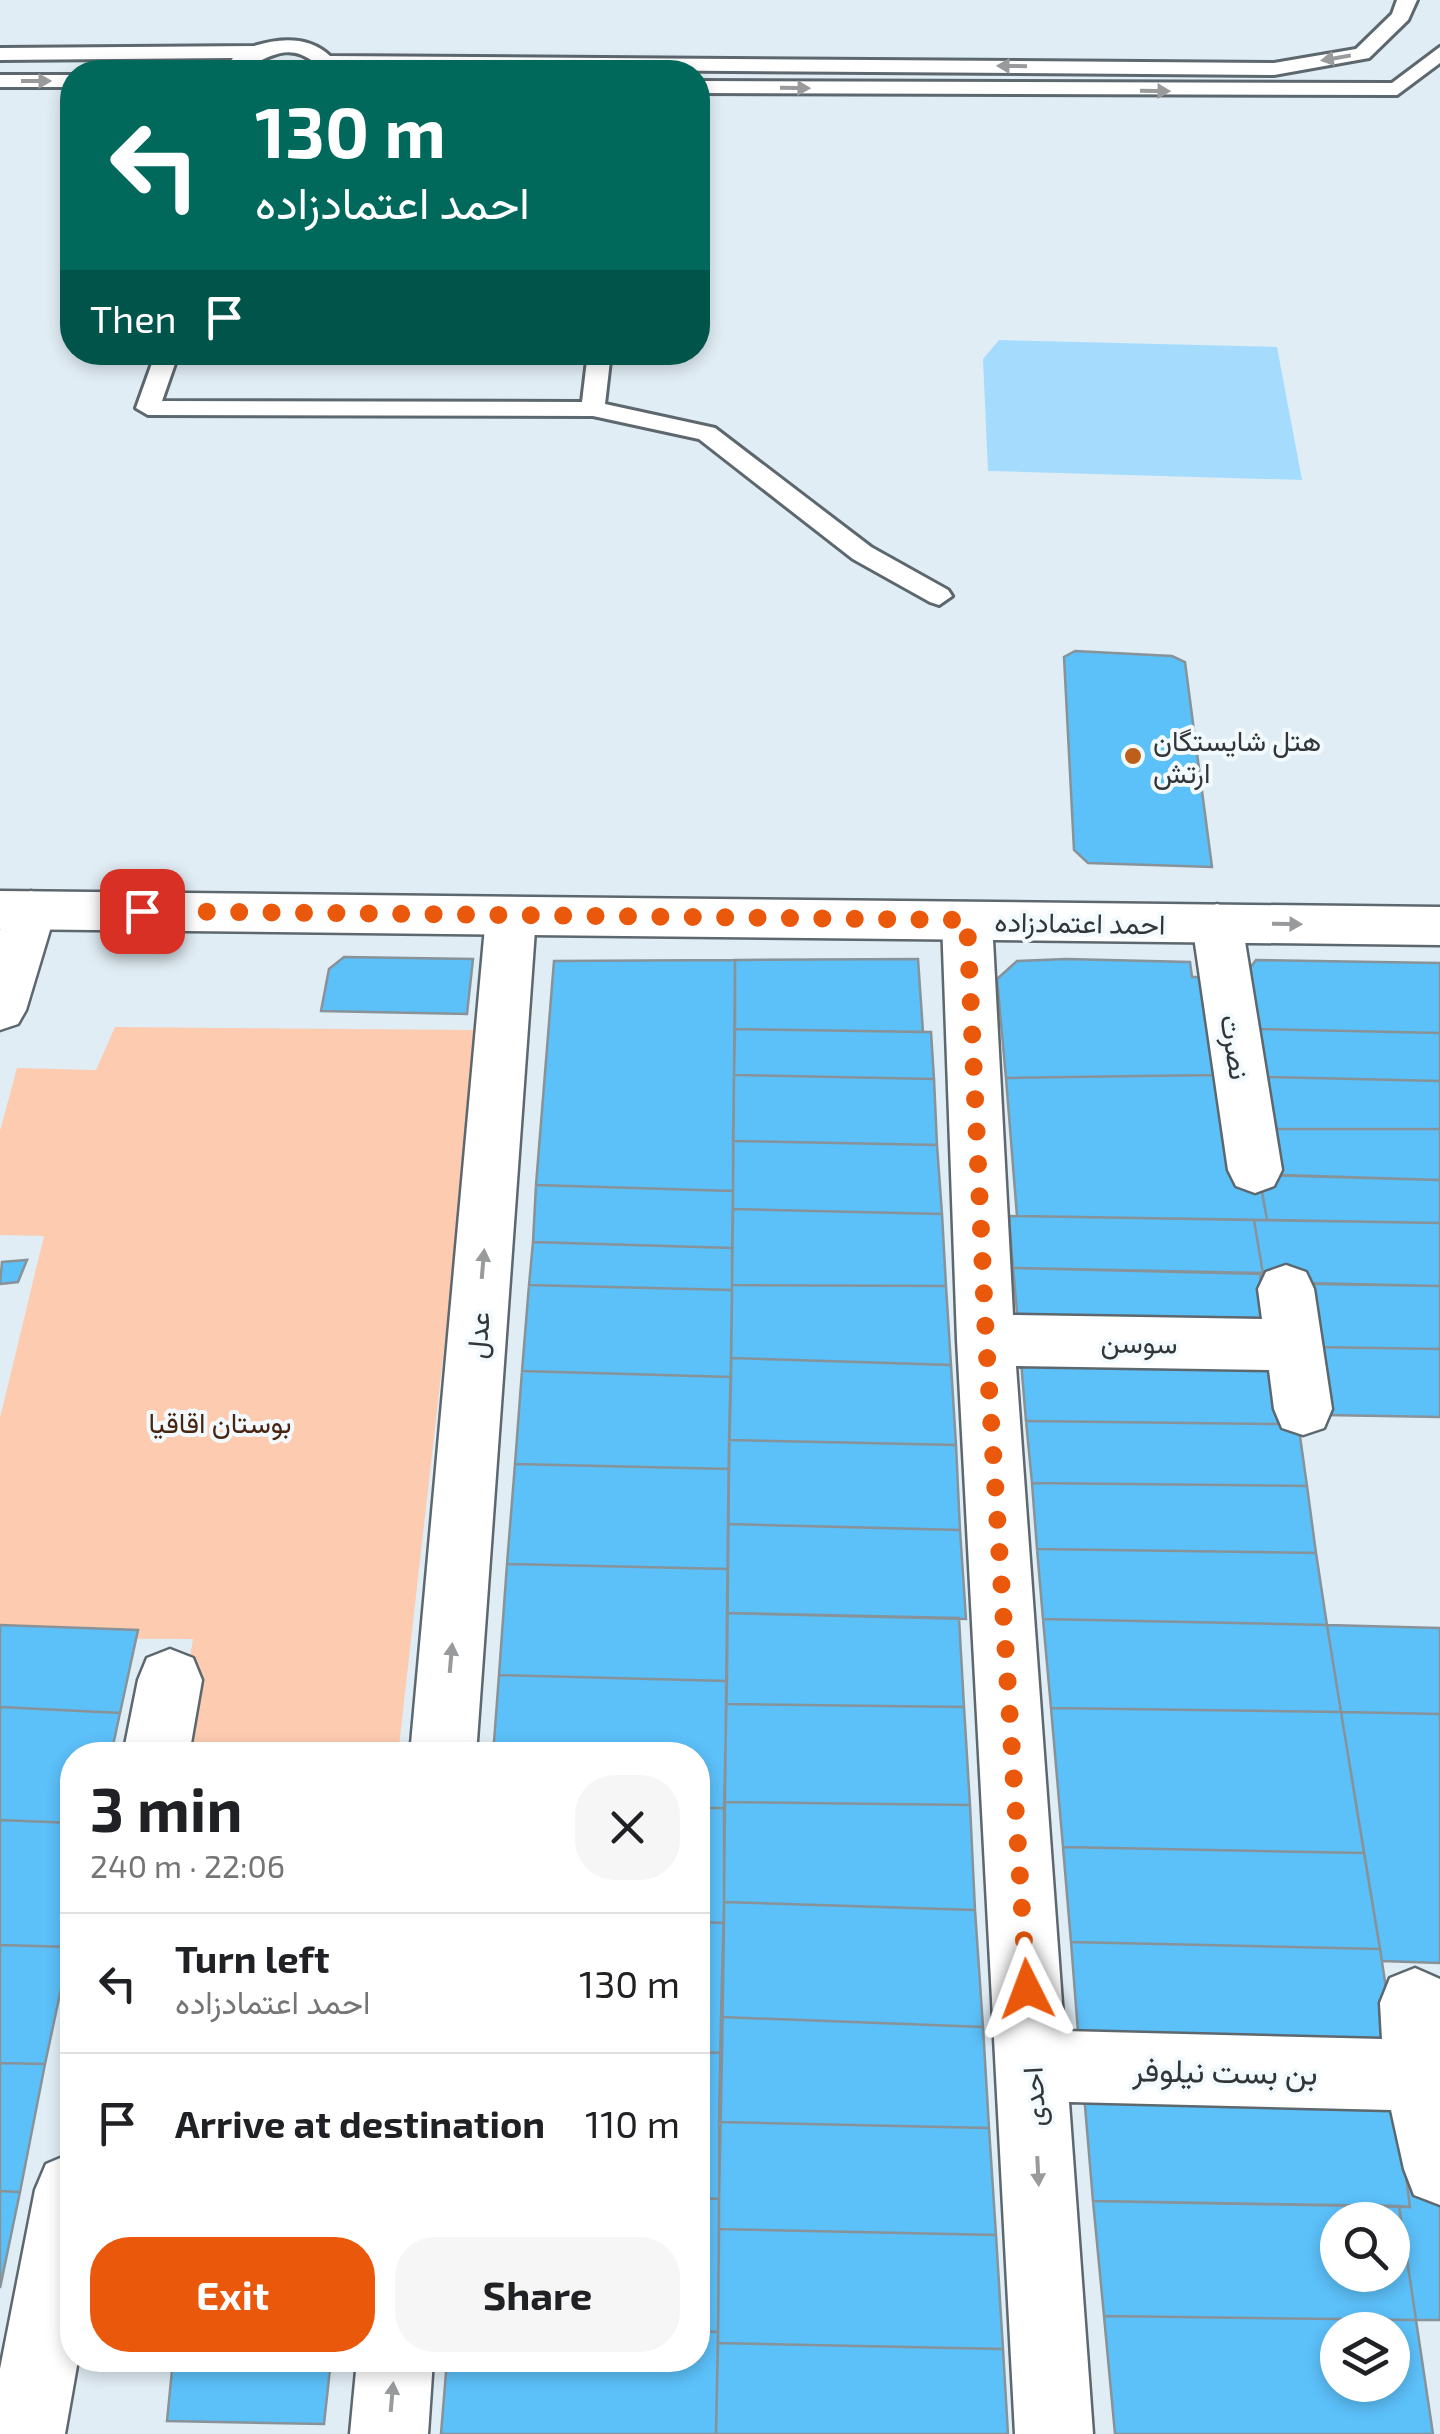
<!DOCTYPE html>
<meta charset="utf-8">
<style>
:root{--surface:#fff;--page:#f6f6f6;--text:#202124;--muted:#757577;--line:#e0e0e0;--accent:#ea580c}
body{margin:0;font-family:"Exo 2",Vazirmatn,sans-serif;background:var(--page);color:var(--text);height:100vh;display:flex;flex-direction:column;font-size:38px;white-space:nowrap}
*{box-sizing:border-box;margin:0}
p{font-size:32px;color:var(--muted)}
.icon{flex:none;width:55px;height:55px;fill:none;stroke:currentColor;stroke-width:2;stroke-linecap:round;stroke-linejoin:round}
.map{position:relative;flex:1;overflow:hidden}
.drawer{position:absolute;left:60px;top:1742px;width:650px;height:630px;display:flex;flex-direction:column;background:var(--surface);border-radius:40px;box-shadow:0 5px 15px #0003}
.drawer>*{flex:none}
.hud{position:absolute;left:60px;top:60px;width:650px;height:305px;border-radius:40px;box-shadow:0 5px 15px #0003;background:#00695c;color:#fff;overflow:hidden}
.fabs{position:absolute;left:1320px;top:2202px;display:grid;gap:20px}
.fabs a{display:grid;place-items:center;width:90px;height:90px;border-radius:50%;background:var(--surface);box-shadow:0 5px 15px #0003;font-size:50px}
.pin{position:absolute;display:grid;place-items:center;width:85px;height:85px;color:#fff;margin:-42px;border-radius:20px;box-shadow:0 5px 15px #0006}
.me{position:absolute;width:110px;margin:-55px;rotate:357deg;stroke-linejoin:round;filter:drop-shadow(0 0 8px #0008)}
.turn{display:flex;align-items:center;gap:35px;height:210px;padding:0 30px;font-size:45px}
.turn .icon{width:130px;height:130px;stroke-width:2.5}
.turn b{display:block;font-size:70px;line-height:85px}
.then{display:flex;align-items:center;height:95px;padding:0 30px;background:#0003;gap:20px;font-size:38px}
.round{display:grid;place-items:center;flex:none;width:105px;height:105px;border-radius:40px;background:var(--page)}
.summary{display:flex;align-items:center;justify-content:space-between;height:170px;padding:0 30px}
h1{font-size:60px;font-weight:700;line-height:75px}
.button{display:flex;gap:20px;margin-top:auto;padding:20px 30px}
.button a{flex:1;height:115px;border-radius:40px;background:var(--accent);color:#fff;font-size:40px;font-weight:700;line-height:115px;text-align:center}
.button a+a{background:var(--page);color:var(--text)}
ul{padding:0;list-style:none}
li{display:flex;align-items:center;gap:30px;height:140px;padding:0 30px;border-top:2px solid var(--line)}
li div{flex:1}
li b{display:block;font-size:38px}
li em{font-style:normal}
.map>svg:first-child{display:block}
.green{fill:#fccbb0}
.water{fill:#a5dcfe}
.building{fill:#5cc0f9;stroke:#879299;stroke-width:2.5;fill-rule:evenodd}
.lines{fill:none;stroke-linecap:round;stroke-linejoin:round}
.service-casing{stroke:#5d676e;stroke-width:6}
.minor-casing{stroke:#5d676e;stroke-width:5}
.tertiary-casing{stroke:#5d676e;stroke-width:5}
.service{fill:#fff;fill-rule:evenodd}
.minor{fill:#fff;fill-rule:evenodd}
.tertiary{fill:#fff;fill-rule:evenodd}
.oneway{fill:#989a9c}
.route{stroke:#ea580c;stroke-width:18;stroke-dasharray:0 32.4}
.poi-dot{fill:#be5e1b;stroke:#f2fafe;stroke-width:4}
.labels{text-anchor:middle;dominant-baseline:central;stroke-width:8;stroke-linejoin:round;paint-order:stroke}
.poi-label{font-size:28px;fill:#323639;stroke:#f2fafe;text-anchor:start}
.street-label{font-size:28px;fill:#323639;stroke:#f2fafe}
.park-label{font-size:28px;fill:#482611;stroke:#f2fafe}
.near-street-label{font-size:32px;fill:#323639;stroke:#f2fafe}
</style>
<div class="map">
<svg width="1440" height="2434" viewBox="0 0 1440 2434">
<rect width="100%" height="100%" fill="#e1edf5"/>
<!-- green -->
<path class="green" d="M 115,1027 L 480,1030 L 398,1755 L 174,1755 L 193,1639 L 0,1638 L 0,1418 L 44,1236 L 0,1235 L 0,1131 L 17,1068 L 96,1070 Z"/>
<!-- water -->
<path class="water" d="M 999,340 L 1277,347 L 1302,480 L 988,471 L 983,359 Z"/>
<!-- building -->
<path class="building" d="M 1075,651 L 1172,656 L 1185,662 L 1212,867 L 1088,863 L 1074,850 L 1064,657 Z
M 344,957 L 473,959 L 467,1014 L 321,1011 L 329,969 Z
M 918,959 L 923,1032 L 735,1029 L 735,960 Z
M 1066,959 L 1190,962 L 1192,977 L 1201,977 L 1214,1075 L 1006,1078 L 997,979 L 1017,961 Z
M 735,960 L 733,1191 L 536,1185 L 554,961 Z
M 1256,960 L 1440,963 L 1440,1033 L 1257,1029 L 1247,972 Z
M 735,1029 L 931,1032 L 934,1079 L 734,1075 Z
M 1257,1029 L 1440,1033 L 1440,1081 L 1266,1077 Z
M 734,1075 L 934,1079 L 937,1145 L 733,1141 Z
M 1214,1075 L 1228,1173 L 1259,1175 L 1267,1220 L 1017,1216 L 1006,1078 Z
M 1266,1077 L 1440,1081 L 1440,1129 L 1275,1129 Z
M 1275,1129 L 1440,1129 L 1440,1180 L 1282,1175 Z
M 733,1141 L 937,1145 L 942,1214 L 733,1209 Z
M 1259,1175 L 1440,1180 L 1440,1223 L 1267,1220 Z
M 536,1185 L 733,1191 L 732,1248 L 533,1242 Z
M 733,1209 L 942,1214 L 946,1286 L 732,1285 Z
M 1009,1216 L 1254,1220 L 1263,1274 L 1013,1268 Z
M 1254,1220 L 1440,1223 L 1440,1286 L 1261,1283 L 1260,1273 L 1263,1274 Z
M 533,1242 L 732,1248 L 732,1290 L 529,1285 Z
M 27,1260 L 18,1282 L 0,1284 L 2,1262 Z
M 1013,1268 L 1260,1273 L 1267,1328 L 1018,1323 Z
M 1305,1283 L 1440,1286 L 1440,1349 L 1314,1347 Z
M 529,1285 L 732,1290 L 731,1377 L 522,1371 Z
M 732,1285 L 946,1286 L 951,1365 L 731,1358 Z
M 1314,1347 L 1440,1349 L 1440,1417 L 1325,1415 Z
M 731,1358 L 951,1365 L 956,1445 L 729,1440 Z
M 1021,1361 L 1272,1364 L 1282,1424 L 1026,1421 Z
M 522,1371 L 731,1377 L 729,1469 L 515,1464 Z
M 1297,1415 L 1307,1486 L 1032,1483 L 1026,1421 L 1282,1424 Z
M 729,1440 L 956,1445 L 960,1530 L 728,1524 Z
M 515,1464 L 729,1469 L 728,1569 L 507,1564 Z
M 1032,1483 L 1307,1486 L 1316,1553 L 1037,1549 Z
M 728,1524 L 960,1530 L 966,1619 L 727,1613 Z
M 1037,1549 L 1316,1553 L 1327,1625 L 1043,1619 Z
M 507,1564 L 728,1569 L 727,1681 L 499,1675 Z
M 727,1613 L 959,1618 L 964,1707 L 726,1704 Z
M 1043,1619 L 1327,1625 L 1341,1712 L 1051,1708 Z
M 0,1625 L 138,1630 L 120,1713 L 0,1707 Z
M 1327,1625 L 1440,1628 L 1440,1714 L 1341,1712 Z
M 499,1675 L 727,1681 L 724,1808 L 698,1808 L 698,1755 L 493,1755 Z
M 726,1704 L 964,1707 L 970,1805 L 725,1802 Z
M 0,1707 L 120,1713 L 111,1755 L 72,1755 L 72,1823 L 0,1820 Z
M 1051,1708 L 1341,1712 L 1364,1853 L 1063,1847 Z
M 1341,1712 L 1440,1714 L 1440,1963 L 1382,1961 Z
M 725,1802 L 970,1805 L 975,1910 L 724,1902 Z
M 698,1808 L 724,1808 L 724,1923 L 698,1922 Z
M 0,1820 L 72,1823 L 70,1947 L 0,1945 Z
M 1063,1847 L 1364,1853 L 1380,1949 L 1071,1942 Z
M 724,1902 L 975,1910 L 983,2027 L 721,2017 Z
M 698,1922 L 724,1923 L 722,2053 L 698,2052 Z
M 1071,1942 L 1380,1949 L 1396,2053 L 1079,2045 Z
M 0,1945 L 70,1947 L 45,2064 L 0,2063 Z
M 721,2017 L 983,2027 L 989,2128 L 719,2122 Z
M 698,2052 L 722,2053 L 719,2199 L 698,2198 Z
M 0,2063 L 45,2064 L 20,2192 L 0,2191 Z
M 1440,2073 L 1440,2320 L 1416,2320 L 1399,2206 L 1410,2207 L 1404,2161 Z
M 1084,2094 L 1405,2102 L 1404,2161 L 1410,2207 L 1093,2201 Z
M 719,2122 L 989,2128 L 996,2235 L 719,2229 Z
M 0,2191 L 20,2192 L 0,2288 Z
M 698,2198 L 719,2199 L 718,2332 L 698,2331 Z
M 1093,2201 L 1399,2206 L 1416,2320 L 1104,2316 ZM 1338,2220 L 1392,2220 L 1392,2275 L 1338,2275 Z
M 719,2229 L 996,2235 L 1003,2349 L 718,2343 Z
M 1104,2316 L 1416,2320 L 1433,2434 L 1115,2434 ZM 1338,2330 L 1392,2330 L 1392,2385 L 1338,2385 Z
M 698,2331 L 718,2332 L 716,2434 L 441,2434 L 447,2360 L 698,2360 Z
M 718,2343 L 1003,2349 L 1008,2434 L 716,2434 Z
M 173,2360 L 331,2360 L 324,2424 L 167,2421 Z"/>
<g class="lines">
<defs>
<path id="service" d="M 1397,0 L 1417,0 L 1408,20 L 1369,58 L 1274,75 L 334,68 L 333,72 L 313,72 L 315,63 C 286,39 266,61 238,70 L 228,64 L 233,58 L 0,60 L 0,48 L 254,46 C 280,38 309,36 330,56 L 1274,63 L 1356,49 L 1392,14 Z
M 1440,47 L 1440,63 L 1397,95 L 698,93 L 698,81 L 1392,83 Z
M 0,75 L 72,75 L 72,87 L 0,87 Z
M 156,352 L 179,352 L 162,401 L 582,402 L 588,352 L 611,352 L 605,404 L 715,428 L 871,547 L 948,590 L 952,596 L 939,605 L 930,602 L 853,559 L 699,439 L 593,416 L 148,415 L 136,408 Z"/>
<path id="minor" d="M 31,891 L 48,897 L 56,910 L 26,1010 L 18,1024 L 0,1030 L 0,930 L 14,897 Z
M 511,897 L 528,903 L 536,916 L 476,1755 L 410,1755 L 486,916 L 494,903 Z
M 967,902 L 984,908 L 992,921 L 1013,1315 L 1262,1319 L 1258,1289 L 1266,1272 L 1286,1265 L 1306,1272 L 1314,1289 L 1332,1409 L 1324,1428 L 1303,1435 L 1282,1428 L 1274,1409 L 1269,1370 L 1016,1366 L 1064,2031 L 1382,2039 L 1380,2003 L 1390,1978 L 1415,1968 L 1440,1979 L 1440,2205 L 1414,2195 L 1404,2169 L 1391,2110 L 1069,2102 L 1093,2434 L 1015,2434 L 957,1340 L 942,921 L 950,908 Z
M 1217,904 L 1234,910 L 1242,923 L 1282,1170 L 1274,1186 L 1255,1193 L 1236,1186 L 1228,1170 L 1192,923 L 1200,910 Z
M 170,1649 L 193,1658 L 202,1680 L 189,1755 L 123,1755 L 138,1680 L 147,1658 Z
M 72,2153 L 72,2360 L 78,2360 L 65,2434 L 0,2434 L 0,2369 L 35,2190 L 46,2164 Z
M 357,2360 L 433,2360 L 428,2434 L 350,2434 Z"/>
<path id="tertiary" d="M 0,891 L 1440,907 L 1440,945 L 0,929 Z"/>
</defs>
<!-- service casing -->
<use href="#service" class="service-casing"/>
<!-- minor casing -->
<use href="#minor" class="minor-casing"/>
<!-- tertiary casing -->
<use href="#tertiary" class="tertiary-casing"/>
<!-- service -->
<use href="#service" class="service"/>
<!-- minor -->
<use href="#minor" class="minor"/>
<!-- tertiary -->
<use href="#tertiary" class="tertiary"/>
</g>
<!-- one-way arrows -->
<defs><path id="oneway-solid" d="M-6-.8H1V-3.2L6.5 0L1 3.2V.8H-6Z" transform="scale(2.5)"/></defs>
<g class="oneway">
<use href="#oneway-solid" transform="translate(1336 58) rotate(170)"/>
<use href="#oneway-solid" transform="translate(1012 66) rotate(-179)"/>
<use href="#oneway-solid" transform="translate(36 81)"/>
<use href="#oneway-solid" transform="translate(795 88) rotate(1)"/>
<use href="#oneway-solid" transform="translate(1155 91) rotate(1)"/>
<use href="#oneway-solid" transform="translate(1287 924) rotate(1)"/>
<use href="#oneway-solid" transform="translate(483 1264) rotate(-85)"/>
<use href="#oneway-solid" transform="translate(451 1658) rotate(-85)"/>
<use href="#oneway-solid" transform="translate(1038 2171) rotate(87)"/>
<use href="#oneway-solid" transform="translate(392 2397) rotate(-85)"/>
</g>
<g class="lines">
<!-- route -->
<path class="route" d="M 142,911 L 967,920 L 986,1340 L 1027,1989"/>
</g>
<!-- markers -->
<circle class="poi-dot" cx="1133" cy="756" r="10"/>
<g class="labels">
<!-- poi labels -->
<g class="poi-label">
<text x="1153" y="740">هتل شایستگان<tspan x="1153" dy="32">ارتش</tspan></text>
</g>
<!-- street labels -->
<g class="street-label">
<text transform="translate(1080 922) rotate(1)">احمد اعتمادزاده</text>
<text transform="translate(1236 1047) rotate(81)">نصرت</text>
<text transform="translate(477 1335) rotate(-85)">عدل</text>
<text transform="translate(1139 1342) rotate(1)">سوسن</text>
<text transform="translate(1033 2097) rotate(-93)">احدی</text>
</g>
<!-- park labels -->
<g class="park-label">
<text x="220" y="1422">بوستان اقاقیا</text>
</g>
<!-- near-street labels -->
<g class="near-street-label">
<text transform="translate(1225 2070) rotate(1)">بن بست نیلوفر</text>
</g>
</g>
</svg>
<div class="fabs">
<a><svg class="icon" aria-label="search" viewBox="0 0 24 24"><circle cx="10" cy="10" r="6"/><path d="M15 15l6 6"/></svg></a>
<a><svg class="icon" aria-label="layers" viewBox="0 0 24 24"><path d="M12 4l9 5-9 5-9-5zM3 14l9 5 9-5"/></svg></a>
</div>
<div class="pin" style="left:142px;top:911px;background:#d93025"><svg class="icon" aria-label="arrive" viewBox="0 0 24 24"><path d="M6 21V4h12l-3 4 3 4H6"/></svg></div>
<svg class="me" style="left:1027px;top:1989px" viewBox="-20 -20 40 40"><path d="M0-17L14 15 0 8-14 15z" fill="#ea580c" stroke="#fff" stroke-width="4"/></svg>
<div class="hud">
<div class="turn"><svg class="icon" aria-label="left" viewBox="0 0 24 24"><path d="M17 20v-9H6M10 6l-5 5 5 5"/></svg><div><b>130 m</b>احمد اعتمادزاده</div></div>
<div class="then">Then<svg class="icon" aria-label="arrive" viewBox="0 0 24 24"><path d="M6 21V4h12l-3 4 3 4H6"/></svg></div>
</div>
<section class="drawer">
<div class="summary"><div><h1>3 min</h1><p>240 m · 22:06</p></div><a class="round"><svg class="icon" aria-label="close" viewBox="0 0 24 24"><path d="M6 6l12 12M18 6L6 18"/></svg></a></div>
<ul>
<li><svg class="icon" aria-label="left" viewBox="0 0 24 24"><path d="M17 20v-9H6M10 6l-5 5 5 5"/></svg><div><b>Turn left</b><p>احمد اعتمادزاده</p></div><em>130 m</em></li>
<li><svg class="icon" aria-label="arrive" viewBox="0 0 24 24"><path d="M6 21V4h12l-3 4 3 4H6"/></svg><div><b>Arrive at destination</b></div><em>110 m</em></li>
</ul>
<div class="button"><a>Exit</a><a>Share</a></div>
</section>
</div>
